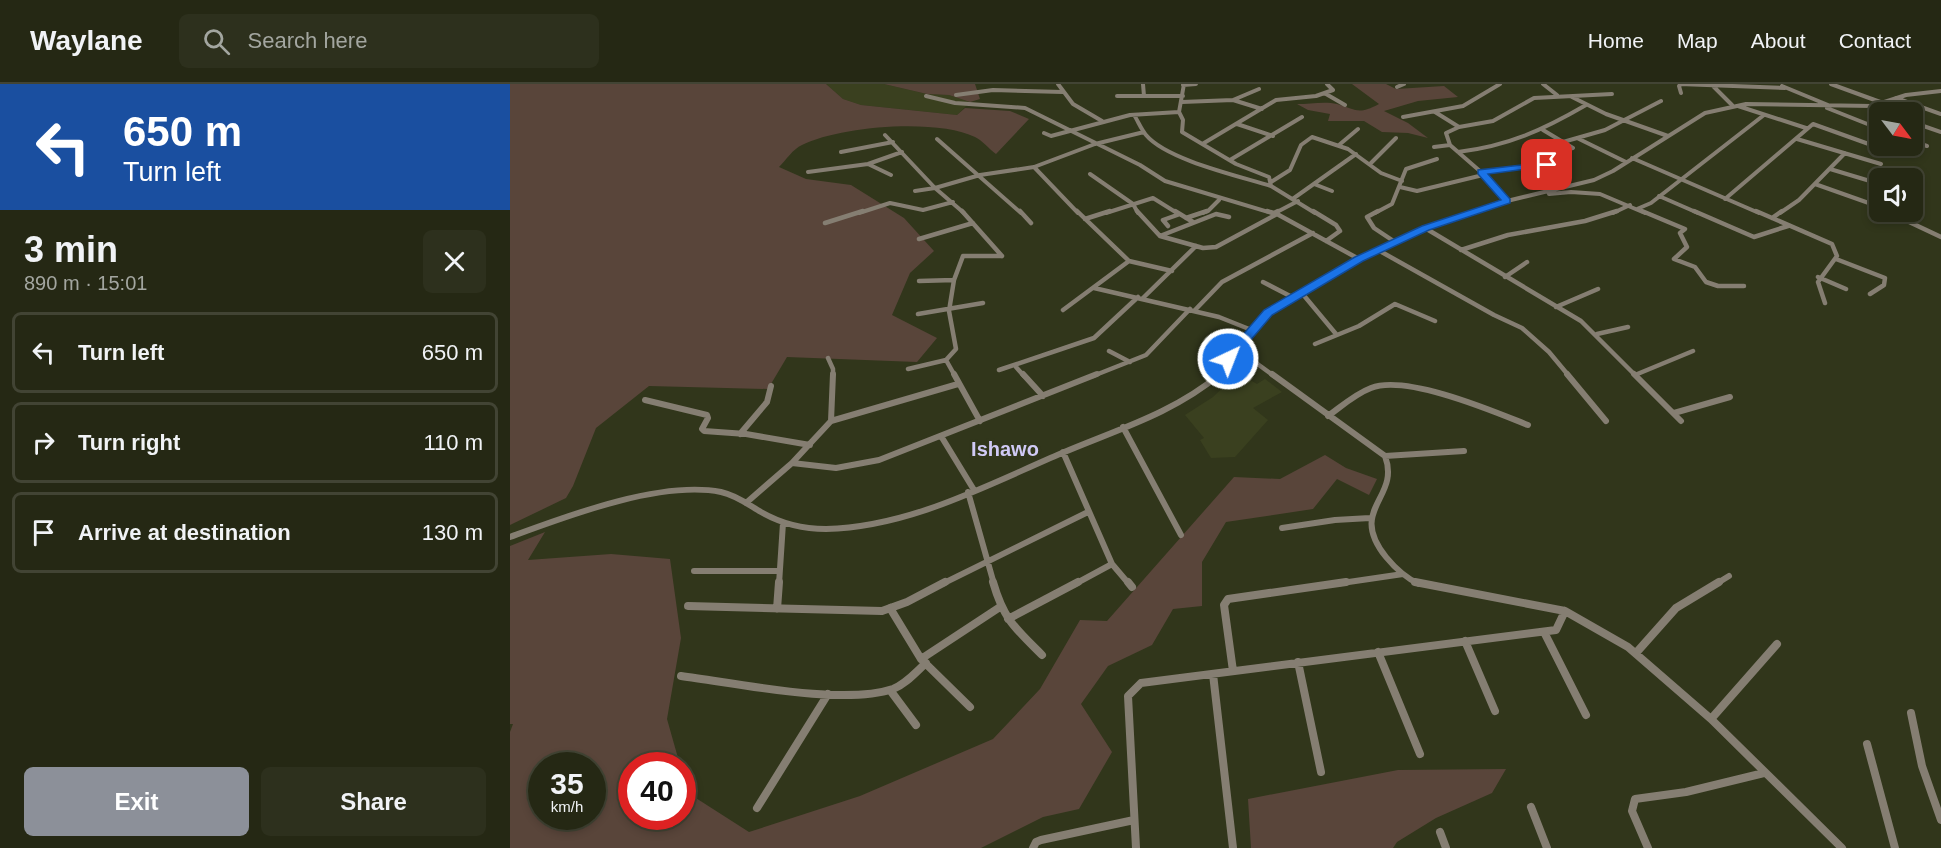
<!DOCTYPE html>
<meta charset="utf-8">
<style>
:root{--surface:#252814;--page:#2d301d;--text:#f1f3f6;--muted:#a3a6a0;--line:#424434;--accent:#8c9099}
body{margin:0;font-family:Helvetica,sans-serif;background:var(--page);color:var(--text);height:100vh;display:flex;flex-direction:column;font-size:22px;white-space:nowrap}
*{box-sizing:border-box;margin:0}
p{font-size:20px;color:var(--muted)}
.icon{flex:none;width:33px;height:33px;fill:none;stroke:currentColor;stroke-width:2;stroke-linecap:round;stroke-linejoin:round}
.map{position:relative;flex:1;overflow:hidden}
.side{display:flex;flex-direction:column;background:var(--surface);width:510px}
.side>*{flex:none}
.top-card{background:#1a4fa0;color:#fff;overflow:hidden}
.needle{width:39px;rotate:122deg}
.tools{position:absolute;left:1359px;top:18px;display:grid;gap:12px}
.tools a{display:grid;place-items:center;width:54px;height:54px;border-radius:9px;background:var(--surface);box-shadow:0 3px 9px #0003,0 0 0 2px var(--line);font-size:30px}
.speed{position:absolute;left:18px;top:668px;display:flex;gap:12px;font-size:30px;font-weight:700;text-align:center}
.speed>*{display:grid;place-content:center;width:78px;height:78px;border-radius:50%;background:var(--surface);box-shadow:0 3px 9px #0003,0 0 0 2px var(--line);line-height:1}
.speed small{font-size:15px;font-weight:400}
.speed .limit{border:9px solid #d22;background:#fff;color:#111}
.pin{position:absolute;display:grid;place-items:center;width:51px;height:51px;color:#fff;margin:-26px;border-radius:12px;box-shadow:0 3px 9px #0006}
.me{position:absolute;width:66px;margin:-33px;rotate:43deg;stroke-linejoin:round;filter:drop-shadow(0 0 4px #0008)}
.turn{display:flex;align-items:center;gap:21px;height:126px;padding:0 24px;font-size:27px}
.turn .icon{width:78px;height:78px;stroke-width:2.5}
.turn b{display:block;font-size:42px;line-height:51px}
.round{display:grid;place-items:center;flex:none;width:63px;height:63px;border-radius:9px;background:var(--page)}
.headline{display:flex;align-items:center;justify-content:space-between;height:102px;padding:0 24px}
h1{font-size:36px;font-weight:700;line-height:45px}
.primary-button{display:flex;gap:12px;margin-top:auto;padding:12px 24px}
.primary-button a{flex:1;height:69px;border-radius:9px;background:var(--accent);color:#fff;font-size:24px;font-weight:700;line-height:69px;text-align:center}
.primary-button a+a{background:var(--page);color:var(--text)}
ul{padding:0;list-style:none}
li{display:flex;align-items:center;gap:18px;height:81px;margin:0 12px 9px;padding:0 12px;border:3px solid var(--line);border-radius:9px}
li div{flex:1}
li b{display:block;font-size:22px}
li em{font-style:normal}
header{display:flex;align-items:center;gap:36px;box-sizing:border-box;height:84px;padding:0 30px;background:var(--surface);border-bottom:2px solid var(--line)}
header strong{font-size:28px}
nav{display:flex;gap:33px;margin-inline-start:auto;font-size:21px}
.search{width:420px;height:54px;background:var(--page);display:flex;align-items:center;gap:15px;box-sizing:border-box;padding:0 21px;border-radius:9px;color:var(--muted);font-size:22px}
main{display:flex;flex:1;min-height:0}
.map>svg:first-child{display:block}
.built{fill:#3a401f}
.green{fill:#59453a;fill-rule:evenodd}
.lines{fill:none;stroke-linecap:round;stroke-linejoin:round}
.minor-far3{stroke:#857e72;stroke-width:4}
.minor-far2{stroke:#857e72;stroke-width:4.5}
.minor-far1{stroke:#857e72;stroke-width:6}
.minor{stroke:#857e72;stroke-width:8}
.route{fill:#1a73e8;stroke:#114b97;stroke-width:1.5}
.labels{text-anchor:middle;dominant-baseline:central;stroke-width:6;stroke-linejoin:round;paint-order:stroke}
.quarter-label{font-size:20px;font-weight:bold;fill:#d0caf5;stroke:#31361b}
</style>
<header>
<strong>Waylane</strong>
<div class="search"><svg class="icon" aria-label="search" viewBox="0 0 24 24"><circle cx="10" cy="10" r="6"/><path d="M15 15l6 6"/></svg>Search here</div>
<nav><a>Home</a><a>Map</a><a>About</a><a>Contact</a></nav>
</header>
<main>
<section class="side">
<div class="top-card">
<div class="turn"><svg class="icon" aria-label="left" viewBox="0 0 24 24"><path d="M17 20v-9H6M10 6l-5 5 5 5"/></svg><div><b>650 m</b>Turn left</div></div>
</div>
<div class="headline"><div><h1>3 min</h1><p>890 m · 15:01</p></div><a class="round"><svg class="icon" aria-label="close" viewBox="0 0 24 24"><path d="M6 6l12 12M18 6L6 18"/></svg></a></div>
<ul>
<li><svg class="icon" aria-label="left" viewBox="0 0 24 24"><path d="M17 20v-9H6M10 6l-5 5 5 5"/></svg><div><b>Turn left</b></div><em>650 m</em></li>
<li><svg class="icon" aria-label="right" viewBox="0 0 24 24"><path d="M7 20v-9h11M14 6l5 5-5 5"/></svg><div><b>Turn right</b></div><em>110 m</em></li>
<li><svg class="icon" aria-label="arrive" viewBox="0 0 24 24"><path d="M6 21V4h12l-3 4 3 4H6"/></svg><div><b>Arrive at destination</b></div><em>130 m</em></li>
</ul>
<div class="primary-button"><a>Exit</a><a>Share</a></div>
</section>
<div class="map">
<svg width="1431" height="764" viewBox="0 0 1431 764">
<rect width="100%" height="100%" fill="#31361b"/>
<!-- built -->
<path class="built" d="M 316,0 L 374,0 L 417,10 L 439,11 L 460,18 L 447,31 L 351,21 L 333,15 Z
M 728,289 L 747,300 L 755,295 L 772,308 L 743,324 L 758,336 L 725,373 L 701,374 L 690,356 L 694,354 L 675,331 L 703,313 Z"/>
<!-- green -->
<path class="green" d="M 0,0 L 316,0 L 333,15 L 351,21 L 447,31 L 455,24 L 500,27 L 519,35 L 486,70 C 479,65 472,56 465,53 C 427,34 329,42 292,61 C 283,65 276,76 269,83 L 296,95 L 341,101 L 394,134 L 424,167 L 400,189 L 382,231 L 427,254 L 407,278 L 277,273 L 258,305 L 139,302 L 86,344 L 63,402 L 56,414 L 0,441 Z
M 374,0 L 465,0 L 470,15 L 460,18 L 439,11 L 417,10 Z
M 842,0 L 876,0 L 886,5 L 934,2 L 948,13 L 908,17 L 874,27 L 898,39 L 918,54 L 898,49 L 872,48 L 854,37 L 818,37 L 820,30 L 798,26 L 787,20 C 800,20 815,17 827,20 C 847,26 848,31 869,20 Z
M 815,371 L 836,384 L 867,395 L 859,411 L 827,395 L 803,425 L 716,438 L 692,478 L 692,522 L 663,525 L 642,561 L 598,582 L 571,620 L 602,668 L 569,725 L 533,733 L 471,764 L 0,764 L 0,648 L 3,640 L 0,640 L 0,462 L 35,448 L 18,476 L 101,470 L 160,475 L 171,554 L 157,635 L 170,681 L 122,681 L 122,732 L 172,732 L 173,689 L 178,709 L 239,748 L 350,712 L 483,655 L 530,605 L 570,536 L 597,537 L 724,393 L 770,395 ZM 32,681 L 82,681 L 82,732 L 32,732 Z
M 996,685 L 982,709 L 926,734 L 887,758 L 883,764 L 741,764 L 738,715 L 888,686 Z"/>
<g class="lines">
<!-- minor-far3 -->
<path class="minor-far3" d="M 548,0 L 563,20 L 592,37
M 633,0 L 634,12
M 674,0 L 669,28 L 673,36 L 672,48 L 726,80 L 759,93 L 761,102 L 805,129
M 1033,0 L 1047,11
M 1170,0 L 1275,4
M 1171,0 L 1169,2 L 1171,9
M 1321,0 L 1373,19
M 673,1 L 686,0
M 1203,2 L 1222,21
M 1272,2 L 1318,21
M 887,3 L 894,0
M 816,10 L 835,21
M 446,11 L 483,6 L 553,8
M 416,12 L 445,19 L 515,24 L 630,81 L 655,97 L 762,129
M 607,12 L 673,12
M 1062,13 L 1096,30 L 1158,52
M 1386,14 L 1431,30
M 723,16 L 749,5
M 672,18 L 723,16 L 752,25
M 1228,22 L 1296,44
M 1363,22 L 1377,28
M 1317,24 L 1370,45
M 925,28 L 949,43
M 624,31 C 628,37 631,45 636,51 C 657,76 729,92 761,102
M 893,33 L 953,22 L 990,0
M 1402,38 L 1431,48
M 727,40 L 763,52
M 1033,46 L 1063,64 L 1034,71
M 534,49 L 541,52 L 620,31 L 669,28
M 375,51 L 425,104 L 454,129
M 1067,54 L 1116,78
M 427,55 L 511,129
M 1287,55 L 1371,80
M 1402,57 L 1417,62
M 1053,58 L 1095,46 L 1151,17
M 694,59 L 766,16 L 806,12 L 823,6 L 817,0
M 829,61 L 848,45
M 924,63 L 940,61
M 331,68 L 383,58
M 948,68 C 998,62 1033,46 1076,21
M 1122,74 L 1249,129
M 720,76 L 792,33
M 358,80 L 381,91
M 860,80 L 886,54
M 524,83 L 568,129
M 1320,85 L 1370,100
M 298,88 L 358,80 L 392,68
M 971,88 L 1037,81
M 580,90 L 623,120 L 628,129
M 761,98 L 780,86 L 791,61 L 802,53 L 838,65 L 871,89 L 892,97
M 804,100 L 822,107
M 1305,100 L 1370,123
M 890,103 L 907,107 L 973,91
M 405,107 L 425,104 L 470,91 L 524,83 L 585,60 L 634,48
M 1402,109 L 1411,113
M 1039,110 L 1061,108 L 1090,110 L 1135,129
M 1149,112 L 1188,129
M 784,114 L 846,70
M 1215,115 L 1303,40 L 1381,68
M 997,117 L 971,88 L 940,61 L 936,49 L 949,43 L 983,37 L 1024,14 L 1102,10
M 1127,125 L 1141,119 L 1254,31
M 349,129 L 380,119 L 413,126 L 443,118
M 596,129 L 643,114 L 667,129
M 693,129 L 698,127 L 709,116
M 765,129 L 788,117
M 865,129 L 882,120 L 896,85 L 927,75
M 962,129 L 997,117 L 1084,96 L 1103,87 L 1195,29 L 1236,20 L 1362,22 L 1396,11 L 1431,7
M 1103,129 L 1120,121
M 1270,129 L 1289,116 L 1335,69"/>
<!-- minor-far2 -->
<path class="minor-far2" d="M 452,127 L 492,172
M 510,127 L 521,139
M 567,127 L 619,177 L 662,187
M 627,127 L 650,152 L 693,164 L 706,163 L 767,130
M 665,127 L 683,138
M 757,127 L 767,130 L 849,175
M 803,127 L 826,141 L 830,147 L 816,157
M 868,127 L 857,133 L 864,144 L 885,158
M 1132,127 L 1175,145 L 1170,149 L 1177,163 L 1164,175 L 1185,183 L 1196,198 L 1208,202 L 1234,202
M 1184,127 L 1244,153 L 1278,142
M 1246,127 L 1322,160 L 1327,172 L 1308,198 L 1315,219
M 1378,128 L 1431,153
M 764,129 L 768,127
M 676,134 L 697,127
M 1262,134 L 1272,127
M 575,135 L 600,127
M 315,139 L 353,127
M 658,142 L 653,136 L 670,130
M 915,144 L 1071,237 L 1126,292
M 650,152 L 706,130 L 719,133
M 409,155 L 463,139
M 868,166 L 984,231 L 1012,244 L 1039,268 L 1059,292
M 951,166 L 998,151 L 1075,137 L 1107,127
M 1326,175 L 1375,194 L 1374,201 L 1360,210
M 995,193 L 1017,178
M 1308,193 L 1336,205
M 409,197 L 444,196
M 753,198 L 782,213
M 584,204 L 709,233 L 744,247
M 791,208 L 826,250
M 633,214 L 686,162
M 1046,223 L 1088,205
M 553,226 L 619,177
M 685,226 L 712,198 L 803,149
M 408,230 L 473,219
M 1087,250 L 1118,243
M 805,260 L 849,242 L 885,220 L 925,237
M 599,267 L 620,278
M 721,273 L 731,268 L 764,292
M 318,274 L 323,285 L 323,292
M 506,283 L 514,292
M 398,285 L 436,276
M 489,286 L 584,254 L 628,213
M 1125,291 L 1183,267
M 445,292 L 436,276 L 446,265 L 439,227 L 444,196 L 453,172 L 492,172
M 583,292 L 636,271 L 680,225
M 708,292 L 720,280 L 718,275 L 758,228 L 849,175 L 915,144 L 966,127"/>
<!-- minor-far1 -->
<path class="minor-far1" d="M 444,290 L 470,337
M 513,290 L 533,312
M 762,290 L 875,372 C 891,415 837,424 876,473 C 885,484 896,494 909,500
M 1057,290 L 1096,337
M 1124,290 L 1171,337
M 135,316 L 197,331 L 198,334 L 192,345 L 194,347 L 236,350 L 300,361
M 1164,329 L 1220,313
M 818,332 C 832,322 845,310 861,304 C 896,290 983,327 1018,341
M 321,337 L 323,290
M 613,343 L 671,451
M 230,350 L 257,318 L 261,302
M 431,352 L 464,406
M 553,368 L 602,480 L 619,500
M 875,372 L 954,367
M 282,379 L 326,384 L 369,376 L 587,290
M 458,408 L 484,500
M 236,419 L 282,379 L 321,337 L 448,300
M 772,444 L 825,436 L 860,434
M 0,453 C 57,432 151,396 211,408 C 226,411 239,421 251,428 C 272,440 293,445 316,445 C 400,443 477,401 552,369 C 606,346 664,329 710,290
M 184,487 L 269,487
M 269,500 L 273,439
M 432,500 L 578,428
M 565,500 L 602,480
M 825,500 L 893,490
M 1206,500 L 1219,492"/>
<!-- minor -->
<path class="minor" d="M 483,498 C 494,536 505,544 532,571
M 618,498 L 622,503
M 905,498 L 1055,527 L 1118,563 L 1201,635 L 1332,764
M 178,522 L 372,527 L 397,518 L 435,498
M 380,524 L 411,575 L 460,623
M 267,525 L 269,498
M 498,535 L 568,498
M 1034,548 L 1076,631
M 955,557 L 985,627
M 868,568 L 910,670
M 1126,569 L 1166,524 L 1209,498
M 411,575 L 490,523
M 788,578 L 811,688
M 723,587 L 714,521 L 718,515 L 836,498
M 703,590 L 723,764
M 171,592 C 226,599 332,622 383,605 C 396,600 406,588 416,579
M 380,606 L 406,641
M 1401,629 L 1412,682 L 1431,736
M 1201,635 L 1267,560
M 1357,660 L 1385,764
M 1021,723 L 1037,764
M 247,724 L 318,610
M 930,748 L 936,764
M 523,764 L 526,758 L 531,756 L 624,736
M 626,764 L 618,612 L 631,599 L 1046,546 L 1055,527
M 1138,764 L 1122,727 L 1125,715 L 1176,708 L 1254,689"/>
</g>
<!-- route -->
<path class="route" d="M 1037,78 L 1040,79 L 1040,82 L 978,90 L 1000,115 L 1000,119 L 919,146 L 853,177 L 762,231 L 722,278 L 714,278 L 712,275 L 754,226 L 845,173 L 912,142 L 991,116 L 968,90 L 968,86 Z"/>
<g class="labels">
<!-- quarter labels -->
<g class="quarter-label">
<text x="495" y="365">Ishawo</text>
</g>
</g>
</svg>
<div class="tools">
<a><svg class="needle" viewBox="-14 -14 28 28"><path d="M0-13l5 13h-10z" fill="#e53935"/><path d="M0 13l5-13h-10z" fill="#a3a6a0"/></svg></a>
<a><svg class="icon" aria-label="sound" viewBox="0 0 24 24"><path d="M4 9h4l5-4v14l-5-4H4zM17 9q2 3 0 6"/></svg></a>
</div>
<div class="speed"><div>35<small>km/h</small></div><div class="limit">40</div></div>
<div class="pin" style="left:1037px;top:81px;background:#d93025"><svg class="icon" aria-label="arrive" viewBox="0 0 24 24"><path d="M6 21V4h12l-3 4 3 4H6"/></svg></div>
<svg class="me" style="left:718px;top:275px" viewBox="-20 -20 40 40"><circle r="17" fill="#1a73e8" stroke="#fff" stroke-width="3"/><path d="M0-11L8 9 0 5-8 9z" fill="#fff"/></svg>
</div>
</main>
